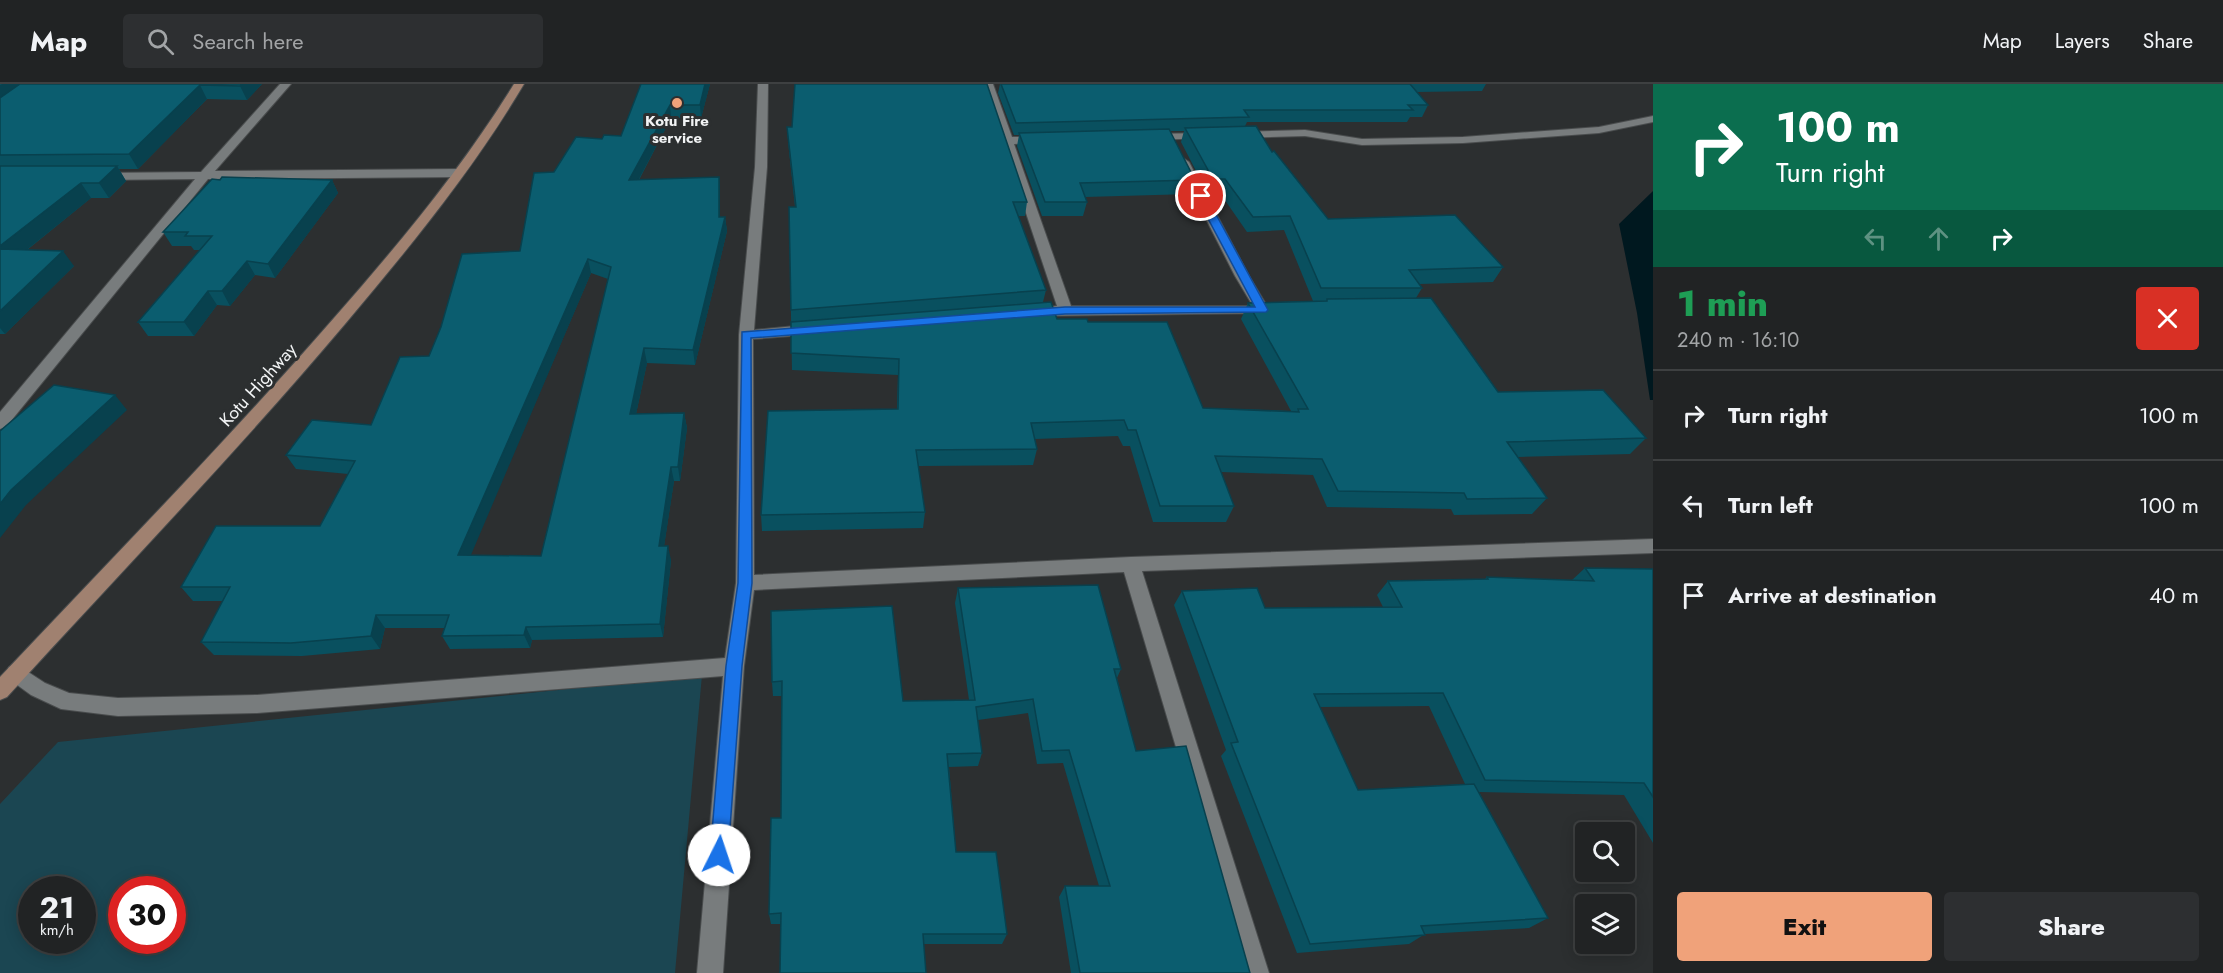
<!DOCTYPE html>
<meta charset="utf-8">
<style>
:root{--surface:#212324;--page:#2d2f31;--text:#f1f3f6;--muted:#a2a4a6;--line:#3e4041;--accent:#f0a27a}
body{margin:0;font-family:Jost,sans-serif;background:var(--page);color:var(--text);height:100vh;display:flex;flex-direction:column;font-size:22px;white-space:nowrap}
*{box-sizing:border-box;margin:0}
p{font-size:20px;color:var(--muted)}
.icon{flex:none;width:33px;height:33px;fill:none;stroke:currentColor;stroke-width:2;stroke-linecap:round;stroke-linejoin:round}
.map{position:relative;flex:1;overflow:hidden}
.details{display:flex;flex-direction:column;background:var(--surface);width:570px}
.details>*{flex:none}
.top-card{background:#0b6e4f;color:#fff;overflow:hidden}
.controls{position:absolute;left:1575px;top:738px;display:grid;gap:12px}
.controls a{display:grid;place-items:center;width:60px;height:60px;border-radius:6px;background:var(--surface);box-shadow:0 3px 15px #0003,0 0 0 2px var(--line);font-size:30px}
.speed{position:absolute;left:18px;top:792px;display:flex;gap:12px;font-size:30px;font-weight:700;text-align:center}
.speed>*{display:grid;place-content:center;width:78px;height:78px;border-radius:50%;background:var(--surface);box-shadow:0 3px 15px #0003,0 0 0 2px var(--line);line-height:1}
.speed small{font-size:15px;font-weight:400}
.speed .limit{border:9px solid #d22;background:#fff;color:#111}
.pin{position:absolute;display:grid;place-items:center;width:51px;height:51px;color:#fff;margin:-26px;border:3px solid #fff;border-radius:50%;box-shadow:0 2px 6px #0007}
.me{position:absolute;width:66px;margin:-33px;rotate:4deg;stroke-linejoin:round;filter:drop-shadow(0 0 4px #0008)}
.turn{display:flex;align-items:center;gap:21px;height:126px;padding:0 24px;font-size:27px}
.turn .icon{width:78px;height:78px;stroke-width:2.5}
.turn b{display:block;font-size:42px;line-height:51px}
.lanes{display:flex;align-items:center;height:57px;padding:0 24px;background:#0003;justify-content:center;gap:30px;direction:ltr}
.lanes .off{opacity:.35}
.round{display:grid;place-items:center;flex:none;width:63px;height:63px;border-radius:6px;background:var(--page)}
.headline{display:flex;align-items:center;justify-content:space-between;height:102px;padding:0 24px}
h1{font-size:36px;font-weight:800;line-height:45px;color:#1e9e55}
.button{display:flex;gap:12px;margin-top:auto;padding:12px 24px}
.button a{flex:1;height:69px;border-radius:6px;background:var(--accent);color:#111;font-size:24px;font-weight:800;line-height:69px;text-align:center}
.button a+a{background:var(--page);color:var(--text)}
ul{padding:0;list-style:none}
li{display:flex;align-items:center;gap:18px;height:90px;padding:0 24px;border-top:2px solid var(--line)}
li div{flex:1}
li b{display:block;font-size:22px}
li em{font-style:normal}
header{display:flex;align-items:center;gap:36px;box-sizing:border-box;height:84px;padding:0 30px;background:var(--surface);border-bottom:2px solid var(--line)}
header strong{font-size:28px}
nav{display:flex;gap:33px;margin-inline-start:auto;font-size:21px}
.search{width:420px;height:54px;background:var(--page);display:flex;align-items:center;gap:15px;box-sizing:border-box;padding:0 21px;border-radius:6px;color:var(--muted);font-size:22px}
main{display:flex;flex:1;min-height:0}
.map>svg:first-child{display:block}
.green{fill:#1b4652;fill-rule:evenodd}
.water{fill:#00181f}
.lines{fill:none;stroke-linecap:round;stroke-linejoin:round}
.street-casing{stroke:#494c4d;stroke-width:2}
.secondary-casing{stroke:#494c4d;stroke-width:2}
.street{fill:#787c7d;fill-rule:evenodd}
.secondary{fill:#a08170;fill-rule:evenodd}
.wall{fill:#09505f;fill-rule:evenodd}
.shaded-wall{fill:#08414e}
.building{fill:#0b5d6f;stroke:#08414e;stroke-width:1.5;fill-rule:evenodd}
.route{fill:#1a73e8;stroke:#114b97;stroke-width:1.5}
.poi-dot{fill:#f0a27a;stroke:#2c2f30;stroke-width:2}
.labels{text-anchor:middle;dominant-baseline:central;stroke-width:6;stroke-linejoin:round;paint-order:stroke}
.far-poi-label{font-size:15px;font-weight:bold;fill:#f1f3f4;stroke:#2c2f30}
.street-label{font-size:18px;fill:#f1f3f4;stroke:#2c2f30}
</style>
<header>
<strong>Map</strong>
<div class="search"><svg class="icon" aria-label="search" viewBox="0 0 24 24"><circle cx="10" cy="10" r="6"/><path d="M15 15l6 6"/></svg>Search here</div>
<nav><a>Map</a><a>Layers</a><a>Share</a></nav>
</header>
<main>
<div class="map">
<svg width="1653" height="889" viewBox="0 0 1653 889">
<rect width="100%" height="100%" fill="#2c2f30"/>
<!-- green -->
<path class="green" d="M 702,591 L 675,889 L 0,889 L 0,720 L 58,658 ZM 32,806 L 82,806 L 82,856 L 32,856 ZM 122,806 L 172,806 L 172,856 L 122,856 Z"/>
<!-- water -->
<path class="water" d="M 1653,107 L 1653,316 L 1650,316 L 1637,229 L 1619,140 Z"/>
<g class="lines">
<defs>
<path id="street" d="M 280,0 L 291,0 L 215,87 L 458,85 L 464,89 L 458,93 L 208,95 L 6,343 L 0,345 L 0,328 L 195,95 L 100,96 L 94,92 L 96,89 L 201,88 Z
M 758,0 L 768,0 L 767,83 L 754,246 L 816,240 L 823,245 L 816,250 L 753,255 L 754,491 L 1131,473 L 1653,455 L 1653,469 L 1142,487 L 1269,889 L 1243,889 L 1124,488 L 754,506 L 744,582 L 723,889 L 697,889 L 723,592 L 257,629 L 118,632 L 61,625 L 31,611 L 9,595 L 6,589 L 9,583 L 16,580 L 45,599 L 69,609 L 118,614 L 257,611 L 725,574 L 736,499 L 739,251 L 755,83 Z
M 983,0 L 993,0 L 1012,53 L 1042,53 L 1048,56 L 1042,59 L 1014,60 L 1071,222 L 1253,222 L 1235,192 L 1177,78 L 1183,74 L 1189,78 L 1249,192 L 1267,222 L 1275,226 L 1273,229 L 1027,232 L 1025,229 L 1027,226 L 1057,222 Z
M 1653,32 L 1653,38 L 1599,49 L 1463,59 L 1362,61 L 1305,52 L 1237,54 L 1231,51 L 1237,48 L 1305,46 L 1362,55 L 1463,53 L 1599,43 Z
M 1207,49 L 1213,52 L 1211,54 L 1150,56 L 1144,53 L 1150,50 Z"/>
<path id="secondary" d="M 514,0 L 524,0 C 473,86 410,163 345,240 C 237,368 120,489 7,613 L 0,616 L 0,593 C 112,474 227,357 334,234 C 399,160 462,84 514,0 Z"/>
</defs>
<!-- street casing -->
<use href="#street" class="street-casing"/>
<!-- secondary casing -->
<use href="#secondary" class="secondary-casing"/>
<!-- street -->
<use href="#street" class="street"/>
<!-- secondary -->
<use href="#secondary" class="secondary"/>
</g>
<!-- wall -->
<path class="wall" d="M 0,0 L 262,0 L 247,16 L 207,15 L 138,85 L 119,85 L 126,97 L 109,114 L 91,114 L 27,166 L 74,182 L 5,250 L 0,250 Z
M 641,0 L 710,0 L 701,34 L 671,34 L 639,96 L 719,93 L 720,106 L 720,133 L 725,133 L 727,147 L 695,281 L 647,279 L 636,330 L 684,329 L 687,344 L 680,397 L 674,397 L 664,462 L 671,476 L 663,553 L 532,556 L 530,564 L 450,565 L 442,552 L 445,544 L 385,544 L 380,565 L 302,572 L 214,571 L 201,558 L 223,517 L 193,517 L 181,503 L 320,442 L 348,390 L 296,385 L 286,371 L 371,341 L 520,167 L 554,88 L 602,55 L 621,52 ZM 591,189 L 608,195 L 541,472 L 470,471 Z
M 1000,0 L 1486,0 L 1482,7 L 1417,8 L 1428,21 L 1422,33 L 1410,33 L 1407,38 L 1247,38 L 1245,42 L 1272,68 L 1328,135 L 1503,183 L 1493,198 L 1419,200 L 1422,204 L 1416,214 L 1498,308 L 1646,354 L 1630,370 L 1518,373 L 1547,414 L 1532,430 L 1454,431 L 1451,425 L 1327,423 L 1313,391 L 1221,388 L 1234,422 L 1226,438 L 1153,438 L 1130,362 L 1123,362 L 1118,352 L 1035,355 L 1037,365 L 1033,381 L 918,382 L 925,428 L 923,444 L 762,447 L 761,431 L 897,325 L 898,291 L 792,286 L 789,123 L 795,123 L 788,57 L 787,43 L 1027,118 L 1025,132 L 1018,132 L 1046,206 L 1043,218 L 1057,235 L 1088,238 L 1203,324 L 1291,327 L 1241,235 L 1248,219 L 1313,217 L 1284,146 L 1247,148 L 1220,109 L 1208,110 L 1181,58 L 1184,47 L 1170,47 L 1195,96 L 1191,110 L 1085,113 L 1087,118 L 1083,132 L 1042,132 L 1017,62 L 1019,51 L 1014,51 L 998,9 Z
M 332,96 L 338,109 L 275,194 L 255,191 L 230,222 L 217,221 L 194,252 L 148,252 L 138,238 L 201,166 L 194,166 L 191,162 L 172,162 L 163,148 Z
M 1585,484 L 1653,485 L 1653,759 L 1624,711 L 1479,708 L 1548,834 L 1529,844 L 1425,850 L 1409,860 L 1297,869 L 1221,672 L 1226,666 L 1174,521 L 1182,507 L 1265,524 L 1383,523 L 1377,511 L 1388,497 L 1485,495 L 1487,493 L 1571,497 ZM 1429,622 L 1465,700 L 1358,706 L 1320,623 Z
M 958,504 L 1121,585 L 1117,594 L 1136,667 L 1250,889 L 1071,889 L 1059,813 L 1065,802 L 1099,802 L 1063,679 L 1037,680 L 1028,629 L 978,636 L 982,669 L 978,682 L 949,683 L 956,768 L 1007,850 L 1002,860 L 924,860 L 781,840 L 771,840 L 769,830 L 781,734 L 782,612 L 773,612 L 772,598 L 771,527 L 903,617 L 969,616 L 955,519 Z"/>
<!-- shaded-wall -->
<path class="shaded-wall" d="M 2,0 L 29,0 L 0,23 L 0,1 Z
M 242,0 L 262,0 L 247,16 L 240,2 Z
M 705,0 L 710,0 L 701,34 L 700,21 Z
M 200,1 L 207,15 L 138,85 L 129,70 Z
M 670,21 L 671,34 L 631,110 L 629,96 Z
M 117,82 L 126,97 L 109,114 L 99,99 Z
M 719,93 L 720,106 L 720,147 L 719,133 Z
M 332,96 L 338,109 L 275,194 L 268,180 Z
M 81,99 L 91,114 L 9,180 L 0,170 L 0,162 Z
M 725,133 L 727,147 L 695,281 L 693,266 Z
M 63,167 L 74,182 L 5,250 L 0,244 L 0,227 Z
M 588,175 L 591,189 L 465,485 L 458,471 Z
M 247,177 L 255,191 L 230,222 L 222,207 Z
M 208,207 L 217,221 L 194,252 L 184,238 Z
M 644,264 L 647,279 L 633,344 L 630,330 Z
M 115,311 L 127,326 L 26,421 L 0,454 L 0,420 L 11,406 Z
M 684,329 L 687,344 L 680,397 L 678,383 Z
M 671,383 L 674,397 L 662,476 L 659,462 Z
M 668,462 L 671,476 L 663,553 L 660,540 Z
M 376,531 L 385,544 L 380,565 L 371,552 Z
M 526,543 L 532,556 L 530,564 L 524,551 Z"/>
<!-- building -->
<path class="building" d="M 20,0 L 242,0 L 240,2 L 200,1 L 129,70 L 0,71 L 0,14 Z
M 641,0 L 705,0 L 700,21 L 670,21 L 629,96 L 719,93 L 719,133 L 725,133 L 693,266 L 644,264 L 630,330 L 684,329 L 678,383 L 671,383 L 659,462 L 668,462 L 660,540 L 526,543 L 524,551 L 442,552 L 449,531 L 376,531 L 371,552 L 291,559 L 201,558 L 230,503 L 181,503 L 216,442 L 320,442 L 355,377 L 286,371 L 312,336 L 371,341 L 400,273 L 429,272 L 441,243 L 462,170 L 520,167 L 534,89 L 554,88 L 576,53 L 602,55 L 604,51 L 621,52 ZM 588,175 L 611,183 L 541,472 L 458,471 Z
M 795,0 L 987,0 L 1027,118 L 1013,118 L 1046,206 L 791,226 L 789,123 L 796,123 L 787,43 L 792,43 Z
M 1001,0 L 1410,0 L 1428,21 L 1408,21 L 1413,26 L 1244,26 L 1249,33 L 1016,39 Z
M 1256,42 L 1272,68 L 1274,67 L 1328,135 L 1455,131 L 1503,183 L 1409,186 L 1422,204 L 1321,204 L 1290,132 L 1253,133 L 1225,95 L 1213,95 L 1185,44 Z
M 1169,45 L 1195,96 L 1080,99 L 1087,118 L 1045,118 L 1019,49 Z
M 0,82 L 117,82 L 99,99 L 81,99 L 0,162 Z
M 222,93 L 332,96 L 268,180 L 247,177 L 222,207 L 208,207 L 184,238 L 138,238 L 212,152 L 185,152 L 188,148 L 163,148 L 212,95 L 220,96 Z
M 0,165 L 63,167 L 0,227 Z
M 1431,214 L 1498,308 L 1603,306 L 1646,354 L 1507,358 L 1547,414 L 1467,415 L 1464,409 L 1338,407 L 1322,375 L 1215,372 L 1234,422 L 1160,422 L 1136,346 L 1128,346 L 1124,336 L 1031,339 L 1037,365 L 916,366 L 925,428 L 761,431 L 768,327 L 898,325 L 899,275 L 791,269 L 791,238 L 1051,218 L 1057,235 L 1087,235 L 1088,238 L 1167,238 L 1203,324 L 1299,328 L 1298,325 L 1308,325 L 1248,219 L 1327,217 L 1327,215 Z
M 54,301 L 115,311 L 11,406 L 0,420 L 0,347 Z
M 1585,484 L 1653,485 L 1653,713 L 1644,699 L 1485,696 L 1443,609 L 1314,610 L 1358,706 L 1474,700 L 1548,834 L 1421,842 L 1425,851 L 1310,860 L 1231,659 L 1238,658 L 1182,507 L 1257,504 L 1265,524 L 1402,523 L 1388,497 L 1488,495 L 1487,493 L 1594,497 Z
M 1098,501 L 1121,585 L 1114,585 L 1136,667 L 1186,662 L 1250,889 L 1080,889 L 1065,802 L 1110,802 L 1069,666 L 1042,667 L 1033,615 L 976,623 L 982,669 L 947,670 L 956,768 L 996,768 L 1007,850 L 923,850 L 926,889 L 780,889 L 781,829 L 769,830 L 771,734 L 781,734 L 782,597 L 772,598 L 771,527 L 892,522 L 903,617 L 975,616 L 958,504 Z"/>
<!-- route -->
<path class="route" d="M 1201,109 L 1206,112 L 1268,226 L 1266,228 L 1065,230 L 751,254 L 752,499 L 742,582 L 728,771 L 726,777 L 719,780 L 713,777 L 710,771 L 726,582 L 738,499 L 742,248 L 1065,223 L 1255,223 L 1196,112 Z"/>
<!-- markers -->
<circle class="poi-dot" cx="677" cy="19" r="6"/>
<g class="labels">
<!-- far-poi labels -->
<g class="far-poi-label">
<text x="677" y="37">Kotu Fire<tspan x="677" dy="17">service</tspan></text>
</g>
<!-- street labels -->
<g class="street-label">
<text transform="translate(258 301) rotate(-48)">Kotu Highway</text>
</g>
</g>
</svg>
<div class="controls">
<a><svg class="icon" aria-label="search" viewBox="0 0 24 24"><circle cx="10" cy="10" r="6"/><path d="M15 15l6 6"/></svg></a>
<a><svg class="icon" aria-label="layers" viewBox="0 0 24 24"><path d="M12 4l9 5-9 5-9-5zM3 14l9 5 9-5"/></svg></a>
</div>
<div class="speed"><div>21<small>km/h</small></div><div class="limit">30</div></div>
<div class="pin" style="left:1201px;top:112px;background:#d93025"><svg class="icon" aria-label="arrive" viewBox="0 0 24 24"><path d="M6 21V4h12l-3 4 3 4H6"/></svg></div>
<svg class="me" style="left:719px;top:771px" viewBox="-20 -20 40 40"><circle r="19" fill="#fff"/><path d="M0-13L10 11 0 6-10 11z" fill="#1a73e8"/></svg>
</div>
<section class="details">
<div class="top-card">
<div class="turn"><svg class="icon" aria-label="right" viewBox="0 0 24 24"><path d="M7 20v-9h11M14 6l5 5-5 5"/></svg><div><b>100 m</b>Turn right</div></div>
<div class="lanes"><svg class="icon off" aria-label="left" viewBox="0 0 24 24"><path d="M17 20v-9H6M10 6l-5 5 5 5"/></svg><svg class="icon off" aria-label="ahead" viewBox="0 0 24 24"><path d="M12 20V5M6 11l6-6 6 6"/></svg><svg class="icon" aria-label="right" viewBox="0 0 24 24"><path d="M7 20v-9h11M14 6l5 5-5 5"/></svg></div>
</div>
<div class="headline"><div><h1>1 min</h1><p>240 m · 16:10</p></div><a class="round" style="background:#d93025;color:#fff"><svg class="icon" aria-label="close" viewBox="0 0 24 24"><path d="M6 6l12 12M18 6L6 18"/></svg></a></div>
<ul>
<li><svg class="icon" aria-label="right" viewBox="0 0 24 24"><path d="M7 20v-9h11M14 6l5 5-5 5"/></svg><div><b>Turn right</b></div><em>100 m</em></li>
<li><svg class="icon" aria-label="left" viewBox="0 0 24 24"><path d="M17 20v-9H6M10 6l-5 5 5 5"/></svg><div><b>Turn left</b></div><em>100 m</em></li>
<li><svg class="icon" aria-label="arrive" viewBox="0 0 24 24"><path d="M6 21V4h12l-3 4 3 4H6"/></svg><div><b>Arrive at destination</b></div><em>40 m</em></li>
</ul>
<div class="button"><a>Exit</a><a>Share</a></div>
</section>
</main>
